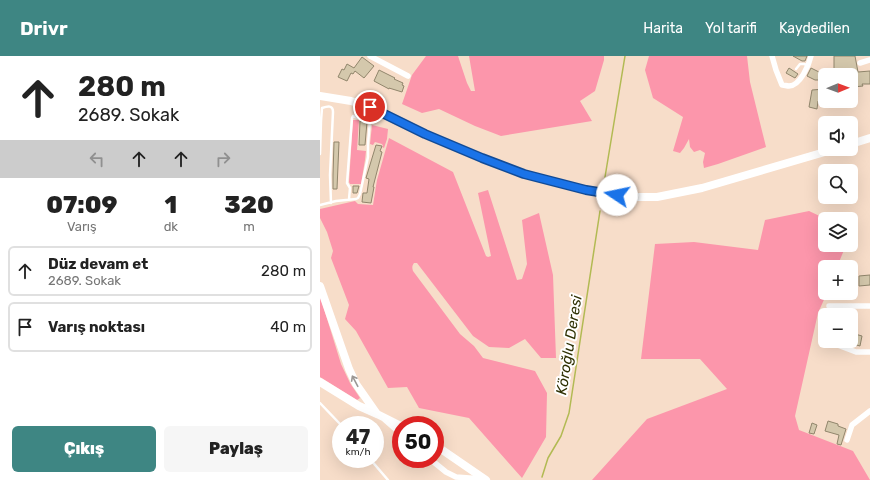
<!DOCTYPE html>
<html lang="tr">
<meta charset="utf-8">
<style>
:root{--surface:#fff;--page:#f6f6f6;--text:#222;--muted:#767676;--line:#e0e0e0;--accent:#3e8683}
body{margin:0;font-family:Rubik,sans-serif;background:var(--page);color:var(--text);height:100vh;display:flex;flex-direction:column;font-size:15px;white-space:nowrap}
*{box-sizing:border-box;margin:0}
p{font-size:13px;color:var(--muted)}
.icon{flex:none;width:22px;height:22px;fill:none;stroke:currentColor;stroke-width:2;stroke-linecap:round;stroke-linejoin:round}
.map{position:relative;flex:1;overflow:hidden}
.panel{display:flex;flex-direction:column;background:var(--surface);width:320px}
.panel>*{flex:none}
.guide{background:#fff;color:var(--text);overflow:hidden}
.needle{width:26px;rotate:89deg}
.tools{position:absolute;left:498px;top:12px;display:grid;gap:8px}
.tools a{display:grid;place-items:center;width:40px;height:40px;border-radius:6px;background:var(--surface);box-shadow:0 4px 16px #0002;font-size:20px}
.speed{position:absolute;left:12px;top:360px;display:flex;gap:8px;font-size:20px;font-weight:700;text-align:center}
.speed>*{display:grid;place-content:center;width:52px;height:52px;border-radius:50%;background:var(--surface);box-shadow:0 4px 16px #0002;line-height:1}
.speed small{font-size:10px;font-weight:400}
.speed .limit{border:6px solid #d22;background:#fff;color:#111}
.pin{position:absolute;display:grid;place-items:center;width:34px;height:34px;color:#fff;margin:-17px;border:2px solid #fff;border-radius:50%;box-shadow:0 1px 4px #0007}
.me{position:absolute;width:44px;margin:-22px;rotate:281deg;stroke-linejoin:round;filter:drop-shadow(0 0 3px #0008)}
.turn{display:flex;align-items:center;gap:14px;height:84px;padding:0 12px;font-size:18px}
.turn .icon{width:52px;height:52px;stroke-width:2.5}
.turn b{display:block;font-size:28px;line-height:34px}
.lanes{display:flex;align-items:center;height:38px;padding:0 12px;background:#0003;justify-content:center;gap:20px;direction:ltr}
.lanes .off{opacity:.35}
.eta{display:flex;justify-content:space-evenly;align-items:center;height:68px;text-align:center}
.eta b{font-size:24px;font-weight:800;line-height:28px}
.button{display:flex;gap:8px;margin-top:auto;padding:8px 12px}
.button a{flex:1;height:46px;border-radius:6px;background:var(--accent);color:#fff;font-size:16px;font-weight:800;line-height:46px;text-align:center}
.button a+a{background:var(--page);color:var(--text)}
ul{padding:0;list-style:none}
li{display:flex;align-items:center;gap:12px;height:50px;margin:0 8px 6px;padding:0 4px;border:2px solid var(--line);border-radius:6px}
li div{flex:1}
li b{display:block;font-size:15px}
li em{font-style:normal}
header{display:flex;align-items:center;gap:24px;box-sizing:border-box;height:56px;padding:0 20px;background:var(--accent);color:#fff}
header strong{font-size:19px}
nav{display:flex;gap:22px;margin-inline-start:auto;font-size:14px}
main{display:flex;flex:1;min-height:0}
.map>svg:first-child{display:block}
.green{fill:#fc96ab}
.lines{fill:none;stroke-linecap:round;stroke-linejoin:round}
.stream{stroke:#b2ba53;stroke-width:1.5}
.building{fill:#d4c8ac;stroke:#91866c}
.lane{stroke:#fff;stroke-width:2.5}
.street{stroke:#fff;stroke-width:5.5}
.secondary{stroke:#fff;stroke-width:8}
.oneway{stroke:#9b9794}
.route-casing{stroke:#114b97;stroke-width:10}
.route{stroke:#1a73e8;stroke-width:7}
.labels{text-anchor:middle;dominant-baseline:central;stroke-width:4;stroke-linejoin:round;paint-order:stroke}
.water-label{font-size:15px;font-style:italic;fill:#303205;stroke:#fff}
</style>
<header>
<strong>Drivr</strong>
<nav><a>Harita</a><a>Yol tarifi</a><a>Kaydedilen</a></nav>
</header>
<main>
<section class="panel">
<div class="guide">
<div class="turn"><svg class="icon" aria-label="ahead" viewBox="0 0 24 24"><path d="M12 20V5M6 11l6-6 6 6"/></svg><div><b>280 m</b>2689. Sokak</div></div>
<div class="lanes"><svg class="icon off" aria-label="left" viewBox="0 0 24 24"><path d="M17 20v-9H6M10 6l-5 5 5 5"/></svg><svg class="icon" aria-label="ahead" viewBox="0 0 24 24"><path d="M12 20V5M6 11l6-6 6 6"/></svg><svg class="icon" aria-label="ahead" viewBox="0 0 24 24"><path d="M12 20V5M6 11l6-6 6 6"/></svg><svg class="icon off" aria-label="right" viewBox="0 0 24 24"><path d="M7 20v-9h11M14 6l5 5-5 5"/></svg></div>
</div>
<div class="eta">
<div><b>07:09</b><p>Varış</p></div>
<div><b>1</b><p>dk</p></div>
<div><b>320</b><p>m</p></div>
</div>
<ul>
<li><svg class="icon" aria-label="ahead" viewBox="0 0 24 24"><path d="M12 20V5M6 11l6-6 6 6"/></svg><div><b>Düz devam et</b><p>2689. Sokak</p></div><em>280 m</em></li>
<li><svg class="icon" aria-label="arrive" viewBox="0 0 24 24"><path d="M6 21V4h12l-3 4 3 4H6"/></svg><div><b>Varış noktası</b></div><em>40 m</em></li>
</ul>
<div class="button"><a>Çıkış</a><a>Paylaş</a></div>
</section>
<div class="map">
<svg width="550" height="424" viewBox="0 0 550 424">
<rect width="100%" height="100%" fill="#f7ddc9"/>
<!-- green -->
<path class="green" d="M 106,0 L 138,0 L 147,27 L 151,35 L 155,35 L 149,0 L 284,0 L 284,4 L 275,35 L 260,45 L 272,65 L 181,80 L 155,70 L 119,53 L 102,57 L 82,48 L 92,19 Z
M 329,0 L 427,0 L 430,26 L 446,91 L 398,108 L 384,112 L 383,106 L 385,97 L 380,94 L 374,96 L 370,91 L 369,83 L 364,92 L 360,97 L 353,95 L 363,61 L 333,42 L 325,14 Z
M 33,64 L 39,64 L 37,94 L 46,95 L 45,104 L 41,128 L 30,128 L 29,126 Z
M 52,69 L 68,73 L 67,83 L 64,92 L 62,91 L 63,90 L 62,88 L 55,86 L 53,89 L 50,88 Z
M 69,82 L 133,116 L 166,200 L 168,201 L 171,200 L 158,137 L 168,134 L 197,224 L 202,223 L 207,208 L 202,164 L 219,157 L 233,219 L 236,302 L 221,302 L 205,283 L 189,292 L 169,291 L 153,280 L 97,207 L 94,207 C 92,210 92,211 93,215 L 140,278 L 154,290 L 163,302 L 215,315 L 227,337 L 226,381 L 202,422 L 149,362 L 99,352 L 87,331 L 68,332 L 36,275 L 25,263 L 29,249 L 11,202 L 13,195 L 7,176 L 0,162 L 0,153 L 35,145 L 38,148 L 53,149 L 57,124 Z
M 489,155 L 506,163 L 505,163 L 505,189 L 524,189 L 524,194 L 517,211 L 505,211 L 505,237 L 507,237 L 498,257 L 475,360 L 479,374 L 533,395 L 550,424 L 272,424 L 327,363 L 407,333 L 380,303 L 321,303 L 335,188 L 374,186 L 438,194 L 445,164 Z
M 0,240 L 21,308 L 30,327 L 40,342 L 37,344 L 0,321 Z"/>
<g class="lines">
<!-- stream -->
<path class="stream" d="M 285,121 L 305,0
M 222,421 L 228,402 L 241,380 L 249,357 L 280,155"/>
</g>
<!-- building -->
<path class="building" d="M 473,0 L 487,0 L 485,5 L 482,5 Z
M 514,0 L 535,0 L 538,16 L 550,15 L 550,28 L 542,28 L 543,30 L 533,31 L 532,19 L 514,19 Z
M 42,1 L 54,10 L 44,22 L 35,15 L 33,18 L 31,17 L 27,25 L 18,21 L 22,13 L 24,14 L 27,8 L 34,12 Z
M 469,12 L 478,18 L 475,22 L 466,17 Z
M 491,12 L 501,17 L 505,17 L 505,24 L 495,24 L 487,20 Z
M 59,14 L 75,22 L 74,23 L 83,27 L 82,29 L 84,30 L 82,36 L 69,32 L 69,33 L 54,25 Z
M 505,33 L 505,45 L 498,45 L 497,53 L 489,51 L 492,34 Z
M 40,65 L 47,66 L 45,89 L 39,89 Z
M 14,86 L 19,86 L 17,133 L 13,133 L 13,119 Z
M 56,89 L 62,90 L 60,95 L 62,96 L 53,131 L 54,131 L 51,147 L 42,146 L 43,137 L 47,137 L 49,123 L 46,122 Z
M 33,130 L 39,130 L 37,137 L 33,137 Z
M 550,219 L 550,229 L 539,230 L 539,220 Z
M 535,278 L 542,280 L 540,290 L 533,288 Z
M 508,365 L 518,368 L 518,370 L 526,373 L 521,389 L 517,388 L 519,379 L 505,375 Z
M 492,367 L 497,369 L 494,378 L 489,377 Z"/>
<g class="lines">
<!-- lane -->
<path class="lane" d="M 476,13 L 480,8 L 484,8 L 487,9
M 0,98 L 1,65 L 2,52 C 8,50 13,49 13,56 L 10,119 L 11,147
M 0,149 L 16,145 L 36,143 L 38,142 L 40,138 L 48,101 L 48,88 L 50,64 L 49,63 L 38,62 L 33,60 L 32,62 L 27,127 L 30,132 L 29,143
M 0,347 L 21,369
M 50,403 L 68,424"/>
<!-- street -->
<path class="street" d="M 50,0 L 88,20
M 452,0 L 456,14 L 462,29 C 464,29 467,30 469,30 C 480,30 489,9 491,0
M 540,7 L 550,4
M 509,250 L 550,250
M 515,288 L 536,296 L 550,296
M 65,364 L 81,378
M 527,384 L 532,369 L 550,355
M 110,403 L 126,416 L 136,421 L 163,423"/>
<!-- secondary -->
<path class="secondary" d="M 0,40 L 31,45 L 50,51 L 105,78 L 162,102 L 204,118 L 266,134 L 310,141 L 337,141 L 382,132 L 515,93
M 531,88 L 550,82
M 0,230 L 29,313 L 36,328 L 57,358
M 0,326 L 39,350 L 57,358 L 81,370
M 115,389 L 166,424"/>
</g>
<!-- one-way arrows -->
<defs><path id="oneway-shaft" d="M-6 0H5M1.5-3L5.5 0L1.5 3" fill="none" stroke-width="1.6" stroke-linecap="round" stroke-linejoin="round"/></defs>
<use class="oneway" href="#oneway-shaft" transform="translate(35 325) rotate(-118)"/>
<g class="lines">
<defs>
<path id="route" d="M 50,51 L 105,78 L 162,102 L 204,118 L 266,134 L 297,139"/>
</defs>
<!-- route casing -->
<use href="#route" class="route-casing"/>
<!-- route -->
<use href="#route" class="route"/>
</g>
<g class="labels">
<!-- water labels -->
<g class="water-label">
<text transform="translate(249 289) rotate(-81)">Köroğlu Deresi</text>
</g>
</g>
</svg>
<div class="tools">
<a><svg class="needle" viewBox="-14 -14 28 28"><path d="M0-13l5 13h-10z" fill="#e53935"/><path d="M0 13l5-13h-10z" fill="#767676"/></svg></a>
<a><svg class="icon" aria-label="sound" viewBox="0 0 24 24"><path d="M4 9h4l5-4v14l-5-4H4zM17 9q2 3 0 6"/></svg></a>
<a><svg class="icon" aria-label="search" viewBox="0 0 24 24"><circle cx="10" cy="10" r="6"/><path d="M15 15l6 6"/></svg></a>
<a><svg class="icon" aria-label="layers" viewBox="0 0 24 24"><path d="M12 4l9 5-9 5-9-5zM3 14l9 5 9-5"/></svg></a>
<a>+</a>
<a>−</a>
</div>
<div class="speed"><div>47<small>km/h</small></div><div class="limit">50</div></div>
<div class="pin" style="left:50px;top:51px;background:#d93025"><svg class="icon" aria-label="arrive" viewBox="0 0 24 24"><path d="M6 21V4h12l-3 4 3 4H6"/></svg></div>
<svg class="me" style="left:297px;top:139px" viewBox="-20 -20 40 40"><circle r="19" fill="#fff"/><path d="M0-13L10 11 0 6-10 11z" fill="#1a73e8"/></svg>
</div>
</main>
